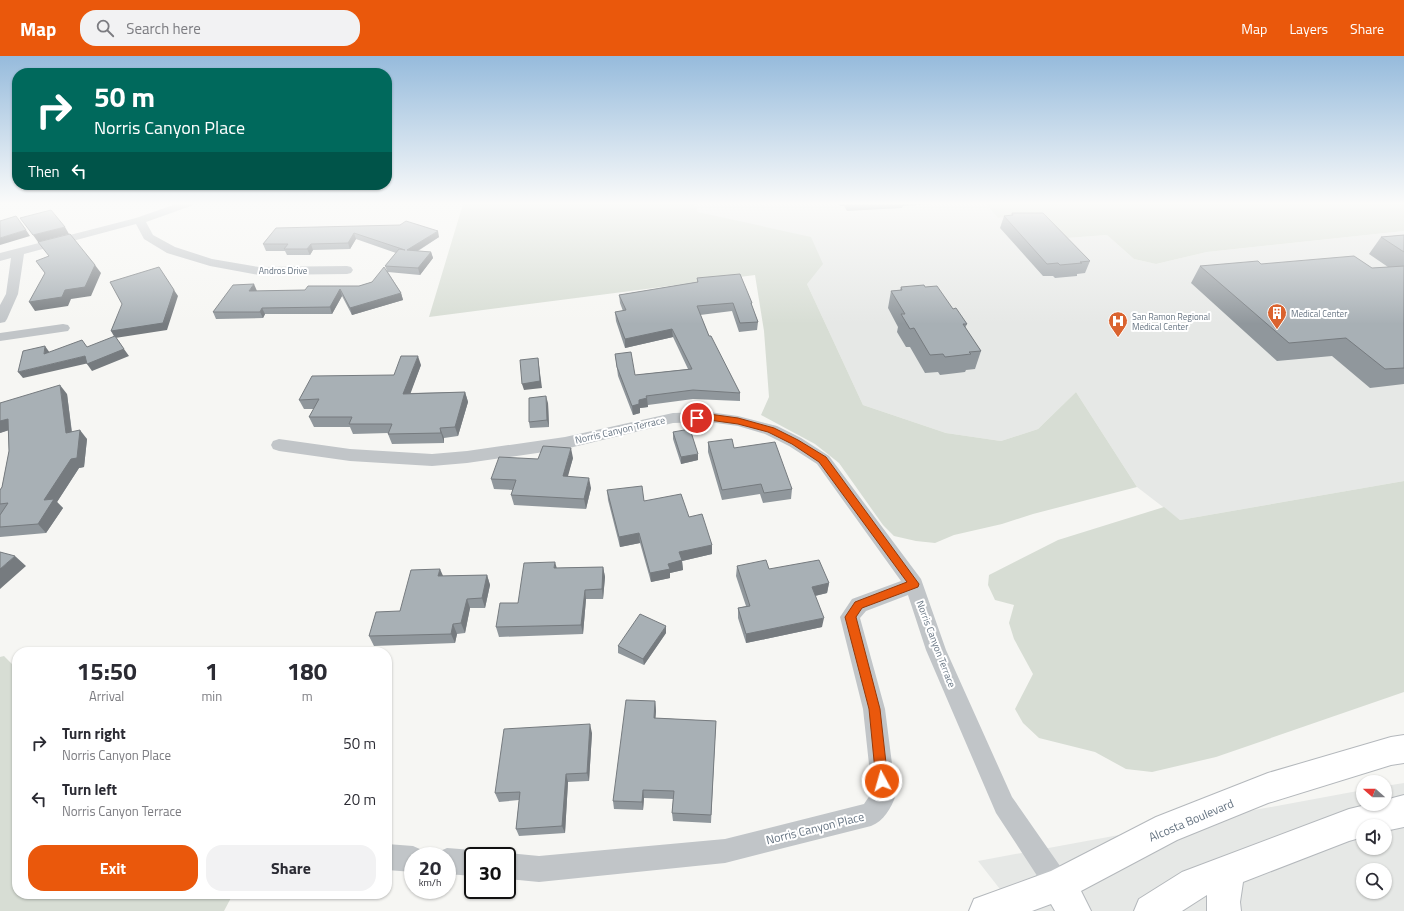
<!DOCTYPE html>
<style>
:root{--surface:#fff;--page:#f2f2f3;--text:#2b2b33;--muted:#7c7c81;--accent:#ea580c}
body{margin:0;font-family:"Titillium Web",sans-serif;background:var(--page);color:var(--text);height:100vh;display:flex;flex-direction:column;font-size:15px;white-space:nowrap}
*{box-sizing:border-box;margin:0}
p{font-size:13px;color:var(--muted)}
.icon{flex:none;width:22px;height:22px;fill:none;stroke:currentColor;stroke-width:2;stroke-linecap:round;stroke-linejoin:round}
.map{position:relative;flex:1;overflow:hidden}
.details{position:absolute;left:12px;top:591px;width:380px;height:252px;display:flex;flex-direction:column;background:var(--surface);border-radius:16px;box-shadow:0 1px 3px #0004}
.details>*{flex:none}
.guide{position:absolute;left:12px;top:12px;width:380px;height:122px;border-radius:16px;box-shadow:0 1px 3px #0004;background:#00695c;color:#fff;overflow:hidden}
.needle{width:26px;rotate:291deg}
.controls{position:absolute;left:1356px;top:719px;display:grid;gap:8px}
.controls a{display:grid;place-items:center;width:36px;height:36px;border-radius:50%;background:var(--surface);box-shadow:0 1px 3px #0004;font-size:20px}
.speed{position:absolute;left:404px;top:791px;display:flex;gap:8px;font-size:20px;font-weight:700;text-align:center}
.speed>*{display:grid;place-content:center;width:52px;height:52px;border-radius:50%;background:var(--surface);box-shadow:0 1px 3px #0004;line-height:1}
.speed small{font-size:10px;font-weight:400}
.speed .limit{border:2px solid #111;border-radius:6px;background:#fff;color:#111}
.pin{position:absolute;display:grid;place-items:center;width:34px;height:34px;color:#fff;margin:-17px;border:2px solid #fff;border-radius:50%;box-shadow:0 1px 4px #0007}
.me{position:absolute;width:44px;margin:-22px;rotate:354deg;stroke-linejoin:round;filter:drop-shadow(0 0 3px #0008)}
.turn{display:flex;align-items:center;gap:14px;height:84px;padding:0 16px;font-size:18px}
.turn .icon{width:52px;height:52px;stroke-width:2.5}
.turn b{display:block;font-size:28px;line-height:34px}
.then{display:flex;align-items:center;height:38px;padding:0 16px;background:#0003;gap:8px;font-size:15px}
.eta{display:flex;justify-content:space-evenly;align-items:center;height:68px;text-align:center}
.eta b{font-size:24px;font-weight:700;line-height:28px}
.button{display:flex;gap:8px;margin-top:auto;padding:8px 16px}
.button a{flex:1;height:46px;border-radius:16px;background:var(--accent);color:#fff;font-size:16px;font-weight:700;line-height:46px;text-align:center}
.button a+a{background:var(--page);color:var(--text)}
ul{padding:0;list-style:none}
li{display:flex;align-items:center;gap:12px;height:56px;padding:0 16px}
li div{flex:1}
li b{display:block;font-size:15px}
li em{font-style:normal}
header{display:flex;align-items:center;gap:24px;box-sizing:border-box;height:56px;padding:0 20px;background:var(--accent);color:#fff}
header strong{font-size:19px}
nav{display:flex;gap:22px;margin-inline-start:auto;font-size:14px}
.search{width:280px;height:36px;background:var(--page);display:flex;align-items:center;gap:10px;box-sizing:border-box;padding:0 14px;border-radius:16px;color:var(--muted);font-size:15px}
.map>svg:first-child{display:block}
.built{fill:#e6e8e6;fill-rule:evenodd}
.green{fill:#d7ddd4}
.lines{fill:none;stroke-linecap:round;stroke-linejoin:round}
.secondary-casing{stroke:#b4b8bc;stroke-width:2}
.street{fill:#c1c5c8;fill-rule:evenodd}
.secondary{fill:#fff;fill-rule:evenodd}
.wall{fill:#90979c}
.shaded-wall{fill:#767b7f}
.building{fill:#a8b0b5;stroke:#767b7f}
.route{fill:#ea580c;stroke:#983908}
.labels{text-anchor:middle;dominant-baseline:central;stroke-width:4;stroke-linejoin:round;paint-order:stroke}
.far-street-label{font-size:9px;fill:#667482;stroke:#fff}
.far-poi-label{font-size:9px;fill:#667482;stroke:#fff;text-anchor:start}
.street-label{font-size:10px;fill:#667482;stroke:#fff}
.near-street-label{font-size:12px;fill:#667482;stroke:#fff}
</style>
<header>
<strong>Map</strong>
<div class="search"><svg class="icon" aria-label="search" viewBox="0 0 24 24"><circle cx="10" cy="10" r="6"/><path d="M15 15l6 6"/></svg>Search here</div>
<nav><a>Map</a><a>Layers</a><a>Share</a></nav>
</header>
<div class="map">
<svg width="1404" height="855" viewBox="0 0 1404 855">
<rect width="100%" height="100%" fill="#f6f6f3"/>
<!-- built -->
<path class="built" d="M 695,148 L 986,148 L 998,162 L 1040,159 L 1067,182 L 1107,179 L 1134,203 L 1156,208 L 1207,196 L 1404,175 L 1404,425 L 1180,464 L 1137,431 L 1076,336 L 1038,373 L 1001,385 L 946,377 L 863,349 L 807,228 L 811,182 L 697,156 Z
M 1404,727 L 1404,855 L 1017,855 L 978,805 L 1363,734 L 1363,748 L 1385,748 L 1385,730 ZM 1363,770 L 1385,770 L 1385,792 L 1363,792 ZM 1363,814 L 1385,814 L 1385,836 L 1363,836 Z"/>
<!-- green -->
<path class="green" d="M 463,148 L 695,148 L 698,156 L 811,181 L 823,208 L 807,228 L 863,349 L 946,377 L 1001,385 L 1038,373 L 1076,336 L 1137,431 L 1033,458 L 1002,468 L 954,479 L 935,487 L 916,485 L 894,480 L 883,469 L 839,407 L 815,388 L 761,359 L 769,341 L 764,275 L 755,219 L 429,261 Z
M 986,148 L 1404,148 L 1404,175 L 1207,196 L 1156,208 L 1134,203 L 1107,179 L 1067,182 L 1040,159 L 998,162 Z
M 1404,425 L 1404,636 L 1216,701 L 1152,716 L 1126,713 L 1095,696 L 1039,682 L 1023,667 L 1015,653 L 1033,618 L 1014,583 L 1009,567 L 1014,549 L 995,544 L 988,529 L 989,519 L 1058,484 L 1164,451 L 1180,464 Z
M 4,600 L 17,613 L 17,838 L 233,838 L 224,855 L 0,855 L 0,601 Z"/>
<g class="lines">
<defs>
<path id="secondary" d="M 1404,679 L 1404,707 L 1391,709 L 1268,747 L 1177,784 L 1081,835 L 1091,855 L 1055,855 L 1051,848 L 1032,855 L 969,855 L 974,843 L 1051,815 L 1156,761 L 1268,717 L 1391,681 Z
M 1404,739 L 1404,771 L 1385,775 L 1385,770 L 1363,770 L 1363,781 L 1349,785 L 1243,826 L 1240,846 L 1241,855 L 1207,855 L 1207,839 L 1182,855 L 1134,855 L 1139,843 L 1182,816 L 1349,753 L 1370,748 L 1385,748 L 1385,744 Z"/>
</defs>
<!-- secondary casing -->
<use href="#secondary" class="secondary-casing"/>
<!-- street -->
<path class="street" d="M 176,148 L 193,148 L 191,150 L 146,166 L 153,179 L 175,191 L 212,203 L 259,211 L 347,210 L 351,211 L 353,214 L 351,217 L 347,218 L 259,219 L 210,210 L 167,197 L 144,183 L 136,168 L 24,198 L 18,238 L 7,263 L 5,266 L 0,267 L 0,249 L 6,238 L 11,202 L 0,205 L 0,197 L 136,162 Z
M 63,268 L 68,269 L 70,272 L 68,275 L 0,285 L 0,277 Z
M 709,356 L 738,360 L 777,370 L 801,382 L 829,400 L 921,523 L 946,594 L 1012,741 L 1067,820 L 1071,829 L 1067,838 L 1058,842 L 1049,838 L 996,757 L 926,594 L 908,539 L 866,555 L 860,562 L 885,653 L 896,739 C 891,752 884,765 871,770 L 725,807 L 539,826 L 507,823 L 507,800 L 501,800 L 507,797 L 539,800 L 725,783 L 864,748 L 872,736 L 863,653 L 840,561 L 852,543 L 901,525 L 817,408 L 789,390 L 765,378 L 738,370 L 709,366 L 673,367 L 565,393 L 467,407 L 432,410 L 350,405 L 279,395 L 273,393 L 271,389 L 273,385 L 279,383 L 350,393 L 432,398 L 467,395 L 565,381 L 673,357 Z
M 387,788 L 413,790 L 422,794 L 424,800 L 413,800 L 413,816 L 387,814 Z
M 447,792 L 473,794 L 482,798 L 483,800 L 473,800 L 473,820 L 447,818 L 447,800 L 437,800 L 438,796 Z"/>
<!-- secondary -->
<use href="#secondary" class="secondary"/>
</g>
<!-- wall -->
<path class="wall" d="M 839,148 L 933,148 L 903,150 L 902,152 L 847,155 L 844,150 L 840,150 Z
M 1012,157 L 1090,205 L 1085,217 L 1077,218 L 1077,220 L 1055,222 L 1053,220 L 1043,220 L 1000,172 L 1004,160 L 1011,160 Z
M 276,172 L 439,181 L 418,195 L 431,196 L 433,202 L 420,219 L 388,216 L 401,237 L 403,244 L 352,259 L 342,240 L 332,258 L 265,258 L 263,262 L 216,263 L 213,256 L 257,235 L 305,234 L 359,230 L 372,226 L 387,215 L 385,210 L 396,197 L 356,183 L 350,193 L 313,194 L 310,199 L 287,199 L 285,195 L 266,195 L 263,188 Z
M 1404,179 L 1404,328 L 1370,332 L 1332,300 L 1277,305 L 1191,227 L 1200,210 L 1261,208 L 1372,212 L 1388,211 L 1369,198 L 1381,181 Z
M 697,222 L 752,247 L 752,250 L 758,266 L 757,274 L 739,276 L 732,255 L 700,259 L 709,280 L 740,337 L 740,345 L 693,343 L 648,349 L 648,351 L 640,352 L 640,357 L 633,359 L 618,320 L 615,298 L 635,319 L 688,313 L 673,281 L 625,292 L 616,265 L 615,256 L 623,255 L 620,247 L 619,239 L 697,226 Z
M 901,231 L 925,231 L 953,253 L 967,268 L 965,272 L 981,295 L 975,313 L 966,314 L 965,316 L 940,319 L 938,316 L 925,317 L 910,291 L 906,291 L 897,276 L 898,271 L 888,252 L 891,235 L 900,234 Z
M 421,309 L 410,337 L 465,336 L 468,346 L 458,380 L 444,382 L 444,387 L 392,388 L 388,378 L 388,377 L 353,378 L 350,371 L 314,371 L 309,361 L 314,353 L 304,353 L 299,344 L 394,319 Z
M 67,338 L 72,376 L 87,383 L 84,411 L 79,412 L 57,446 L 63,452 L 46,477 L 0,481 L 0,459 L 1,458 L 0,458 L 0,434 L 2,431 L 9,395 L 8,374 L 0,377 L 0,347 Z
M 548,347 L 549,371 L 530,372 L 529,366 Z
M 673,376 L 698,404 L 681,408 L 673,383 Z
M 708,386 L 734,392 L 792,433 L 791,443 L 763,447 L 760,438 L 722,444 L 708,396 Z
M 573,402 L 567,421 L 591,432 L 586,453 L 514,449 L 511,439 L 513,434 L 494,433 L 491,423 L 538,403 Z
M 607,434 L 644,445 L 689,461 L 712,489 L 712,498 L 682,505 L 683,514 L 670,517 L 670,522 L 651,526 L 640,487 L 620,491 L 608,444 Z
M 737,510 L 829,527 L 827,537 L 815,540 L 822,571 L 746,587 L 738,562 L 738,552 L 746,550 L 736,520 Z
M 603,511 L 605,521 L 603,543 L 586,543 L 583,578 L 499,581 L 496,571 L 518,547 L 557,512 Z
M 487,519 L 490,529 L 485,552 L 470,552 L 465,577 L 457,578 L 455,587 L 374,590 L 369,580 L 443,520 Z
M 666,577 L 644,609 L 618,597 L 618,590 Z
M 655,645 L 656,655 L 655,662 L 716,665 L 711,767 L 673,765 L 672,757 L 673,743 L 644,742 L 643,754 L 614,753 L 613,745 Z
M 592,677 L 589,725 L 568,726 L 565,777 L 519,780 L 516,773 L 519,744 L 499,746 L 495,737 Z"/>
<!-- shaded-wall -->
<path class="shaded-wall" d="M 65,171 L 69,178 L 38,186 L 33,179 Z
M 26,174 L 30,180 L 0,189 L 0,182 Z
M 438,175 L 439,181 L 409,200 L 407,194 Z
M 354,177 L 356,183 L 350,193 L 348,187 Z
M 311,188 L 313,194 L 310,199 L 307,193 Z
M 431,196 L 433,202 L 420,219 L 418,212 Z
M 95,209 L 101,217 L 91,240 L 71,243 L 68,250 L 35,255 L 29,246 L 65,234 Z
M 254,228 L 257,235 L 249,235 Z
M 340,233 L 342,240 L 332,258 L 330,251 Z
M 174,234 L 178,240 L 167,274 L 115,282 L 111,275 Z
M 401,237 L 403,244 L 352,259 L 350,252 Z
M 262,252 L 265,258 L 263,262 L 260,256 Z
M 672,273 L 673,281 L 625,292 L 625,283 Z
M 45,290 L 50,297 L 44,298 Z
M 124,293 L 129,300 L 92,315 L 87,308 L 89,307 L 23,322 L 18,316 L 85,300 Z
M 418,300 L 421,309 L 407,347 L 403,338 Z
M 538,302 L 542,332 L 524,334 L 522,328 Z
M 60,329 L 67,338 L 73,387 L 66,377 Z
M 465,336 L 468,346 L 458,380 L 455,371 Z
M 546,340 L 548,347 L 549,371 L 547,364 Z
M 647,342 L 648,351 L 640,352 L 640,357 L 633,359 L 632,350 L 639,344 Z
M 8,363 L 16,372 L 0,377 L 0,365 Z
M 440,372 L 444,382 L 444,387 L 441,377 Z
M 80,374 L 87,383 L 84,411 L 79,412 L 57,446 L 63,452 L 46,477 L 38,468 L 44,444 Z
M 571,392 L 573,402 L 565,431 L 563,420 Z
M 698,398 L 698,404 L 681,408 L 681,401 Z
M 589,422 L 591,432 L 586,453 L 584,443 Z
M 639,477 L 640,487 L 620,491 L 619,481 Z
M 712,489 L 712,498 L 682,505 L 683,514 L 670,517 L 670,522 L 651,526 L 650,517 L 668,508 L 679,496 Z
M 15,500 L 26,510 L 0,533 L 0,513 Z
M 555,506 L 558,516 L 554,512 Z
M 603,511 L 605,521 L 603,543 L 602,533 Z
M 440,513 L 444,522 L 438,520 Z
M 487,519 L 490,529 L 485,552 L 482,542 Z
M 829,527 L 827,537 L 810,541 L 812,531 Z
M 585,534 L 586,543 L 583,578 L 581,569 Z
M 467,543 L 470,552 L 465,577 L 461,567 Z
M 824,562 L 822,571 L 746,587 L 746,578 Z
M 453,568 L 457,578 L 455,587 L 451,578 Z
M 666,570 L 666,577 L 644,609 L 643,603 Z
M 655,645 L 656,655 L 655,671 L 654,662 Z
M 590,668 L 592,677 L 589,725 L 587,717 Z
M 566,718 L 568,726 L 565,777 L 562,770 Z
M 643,734 L 644,742 L 643,754 L 642,746 Z"/>
<!-- building -->
<path class="building" d="M 51,154 L 65,171 L 33,179 L 20,162 Z
M 1012,157 L 1043,157 L 1090,205 L 1080,206 L 1082,207 L 1060,209 L 1058,207 L 1047,208 L 1004,160 L 1013,159 Z
M 16,160 L 26,174 L 0,182 L 0,165 Z
M 406,165 L 438,175 L 407,194 L 431,196 L 418,212 L 385,210 L 399,193 L 405,194 L 354,177 L 348,187 L 311,188 L 307,193 L 284,193 L 288,188 L 263,188 L 276,172 L 400,169 Z
M 70,178 L 95,209 L 85,231 L 65,234 L 62,241 L 29,246 L 45,217 L 36,205 L 49,200 L 38,186 Z
M 1404,179 L 1404,196 L 1381,181 Z
M 1354,200 L 1372,212 L 1404,210 L 1404,312 L 1385,313 L 1346,282 L 1289,287 L 1200,210 L 1258,205 L 1261,208 Z
M 159,211 L 174,234 L 163,267 L 111,275 L 122,248 L 110,226 Z
M 384,211 L 401,237 L 350,252 L 340,233 L 330,251 L 262,252 L 260,256 L 213,256 L 233,229 L 254,228 L 249,235 L 305,234 L 308,230 L 359,230 L 372,226 Z
M 740,218 L 752,247 L 751,247 L 758,266 L 740,267 L 733,247 L 697,250 L 709,280 L 711,280 L 740,337 L 693,334 L 646,340 L 647,342 L 639,344 L 639,348 L 632,350 L 617,311 L 615,298 L 631,296 L 635,319 L 692,313 L 672,273 L 625,283 L 615,256 L 626,254 L 619,239 L 698,226 L 697,222 Z
M 924,229 L 925,231 L 937,230 L 953,253 L 956,252 L 967,268 L 963,268 L 981,295 L 969,296 L 971,298 L 945,301 L 943,298 L 930,299 L 914,272 L 910,273 L 901,258 L 905,258 L 891,235 L 902,234 L 901,231 Z
M 115,280 L 124,293 L 87,308 L 85,300 L 18,316 L 23,295 L 45,290 L 44,298 L 82,284 L 87,291 Z
M 401,300 L 418,300 L 403,338 L 465,336 L 455,371 L 440,372 L 441,377 L 388,378 L 392,368 L 349,368 L 352,361 L 309,361 L 319,343 L 299,344 L 312,320 L 394,319 Z
M 538,302 L 540,325 L 522,328 L 520,304 Z
M 60,329 L 66,377 L 80,374 L 77,402 L 71,403 L 44,444 L 54,443 L 38,468 L 0,471 L 0,459 L 8,447 L 0,448 L 0,434 L 2,431 L 9,395 L 8,363 L 0,365 L 0,347 Z
M 546,340 L 547,364 L 529,366 L 529,342 Z
M 690,373 L 698,398 L 681,401 L 673,376 Z
M 732,383 L 734,392 L 775,386 L 792,433 L 764,437 L 761,428 L 722,434 L 708,386 Z
M 543,390 L 571,392 L 563,420 L 589,422 L 584,443 L 511,439 L 516,424 L 491,423 L 499,401 L 538,403 Z
M 642,430 L 644,445 L 681,438 L 689,461 L 702,458 L 712,489 L 679,496 L 682,504 L 668,508 L 670,513 L 650,517 L 639,477 L 619,481 L 607,434 Z
M 0,496 L 15,500 L 0,513 Z
M 766,504 L 769,513 L 819,504 L 829,527 L 812,531 L 824,562 L 746,578 L 738,552 L 750,550 L 737,510 Z
M 555,506 L 554,512 L 603,511 L 602,533 L 585,534 L 581,569 L 496,571 L 500,547 L 518,547 L 524,507 Z
M 440,513 L 438,520 L 487,519 L 482,542 L 467,543 L 461,567 L 453,568 L 451,578 L 369,580 L 376,556 L 400,555 L 411,514 Z
M 640,558 L 666,570 L 643,603 L 618,590 Z
M 626,644 L 655,645 L 654,662 L 716,665 L 711,759 L 672,757 L 674,735 L 643,734 L 642,746 L 613,745 Z
M 590,668 L 587,717 L 566,718 L 562,770 L 516,773 L 520,736 L 495,737 L 504,673 Z"/>
<!-- sky -->
<linearGradient id="sky" x2="0" y2="1"><stop stop-color="#96bbdc"/><stop offset="0.55" stop-color="#fbfbfa"/><stop offset="1" stop-color="#fbfbfa" stop-opacity="0"/></linearGradient>
<rect width="1404" height="268" fill="url(#sky)"/>
<!-- route -->
<path class="route" d="M 709,358 L 738,362 L 774,372 L 798,384 L 826,401 L 919,528 L 918,531 L 862,552 L 856,561 L 880,653 L 888,725 L 887,729 L 882,731 L 878,729 L 876,725 L 869,653 L 845,561 L 855,546 L 907,526 L 819,406 L 792,388 L 768,376 L 738,368 L 709,364 L 697,364 L 693,362 L 697,359 Z"/>
<!-- icons -->
<defs>
<symbol id="building-pin" viewBox="-11 -11 22 30"><path d="M0 17L-7.5 6A9.5 9.5 0 1 1 7.5 6Z" fill="#da632f" stroke="#fff"/><path d="M-4-6H4V6H1V3H-1V6H-4ZM-2.5-4.3h1.7v1.8h-1.7ZM.8-4.3h1.7v1.8H.8ZM-2.5-1h1.7V.8h-1.7ZM.8-1h1.7V.8H.8Z" fill="#fff"/></symbol>
<symbol id="hospital-pin" viewBox="-11 -11 22 30"><path d="M0 17L-7.5 6A9.5 9.5 0 1 1 7.5 6Z" fill="#da632f" stroke="#fff"/><path d="M-5-5h3v3.5h4V-5h3V5h-3V1.5h-4V5h-3Z" fill="#fff"/></symbol>
</defs>
<g fill-rule="evenodd">
<use href="#building-pin" x="1266" y="246" width="22" height="30"/>
<use href="#hospital-pin" x="1107" y="254" width="22" height="30"/>
</g>
<g class="labels">
<!-- far-street labels -->
<g class="far-street-label">
<text x="283" y="214">Andros Drive</text>
</g>
<!-- far-poi labels -->
<g class="far-poi-label">
<text x="1291" y="257">Medical Center</text>
<text x="1132" y="260">San Ramon Regional<tspan x="1132" dy="10">Medical Center</tspan></text>
</g>
<!-- street labels -->
<g class="street-label">
<text transform="translate(620 374) rotate(-13)">Norris Canyon Terrace</text>
<text transform="translate(936 588) rotate(69)">Norris Canyon Terrace</text>
</g>
<!-- near-street labels -->
<g class="near-street-label">
<text transform="translate(1191 764) rotate(-23)">Alcosta Boulevard</text>
<text transform="translate(815 772) rotate(-14)">Norris Canyon Place</text>
</g>
</g>
</svg>
<div class="controls">
<a><svg class="needle" viewBox="-14 -14 28 28"><path d="M0-13l5 13h-10z" fill="#e53935"/><path d="M0 13l5-13h-10z" fill="#7c7c81"/></svg></a>
<a><svg class="icon" aria-label="sound" viewBox="0 0 24 24"><path d="M4 9h4l5-4v14l-5-4H4zM17 9q2 3 0 6"/></svg></a>
<a><svg class="icon" aria-label="search" viewBox="0 0 24 24"><circle cx="10" cy="10" r="6"/><path d="M15 15l6 6"/></svg></a>
</div>
<div class="speed"><div>20<small>km/h</small></div><div class="limit">30</div></div>
<div class="pin" style="left:697px;top:362px;background:#d93025"><svg class="icon" aria-label="arrive" viewBox="0 0 24 24"><path d="M6 21V4h12l-3 4 3 4H6"/></svg></div>
<svg class="me" style="left:882px;top:725px" viewBox="-20 -20 40 40"><circle r="17" fill="#ea580c" stroke="#fff" stroke-width="3"/><path d="M0-11L8 9 0 5-8 9z" fill="#fff"/></svg>
<div class="guide">
<div class="turn"><svg class="icon" aria-label="right" viewBox="0 0 24 24"><path d="M7 20v-9h11M14 6l5 5-5 5"/></svg><div><b>50 m</b>Norris Canyon Place</div></div>
<div class="then">Then<svg class="icon" aria-label="left" viewBox="0 0 24 24"><path d="M17 20v-9H6M10 6l-5 5 5 5"/></svg></div>
</div>
<section class="details">
<div class="eta">
<div><b>15:50</b><p>Arrival</p></div>
<div><b>1</b><p>min</p></div>
<div><b>180</b><p>m</p></div>
</div>
<ul>
<li><svg class="icon" aria-label="right" viewBox="0 0 24 24"><path d="M7 20v-9h11M14 6l5 5-5 5"/></svg><div><b>Turn right</b><p>Norris Canyon Place</p></div><em>50 m</em></li>
<li><svg class="icon" aria-label="left" viewBox="0 0 24 24"><path d="M17 20v-9H6M10 6l-5 5 5 5"/></svg><div><b>Turn left</b><p>Norris Canyon Terrace</p></div><em>20 m</em></li>
</ul>
<div class="button"><a>Exit</a><a>Share</a></div>
</section>
</div>
